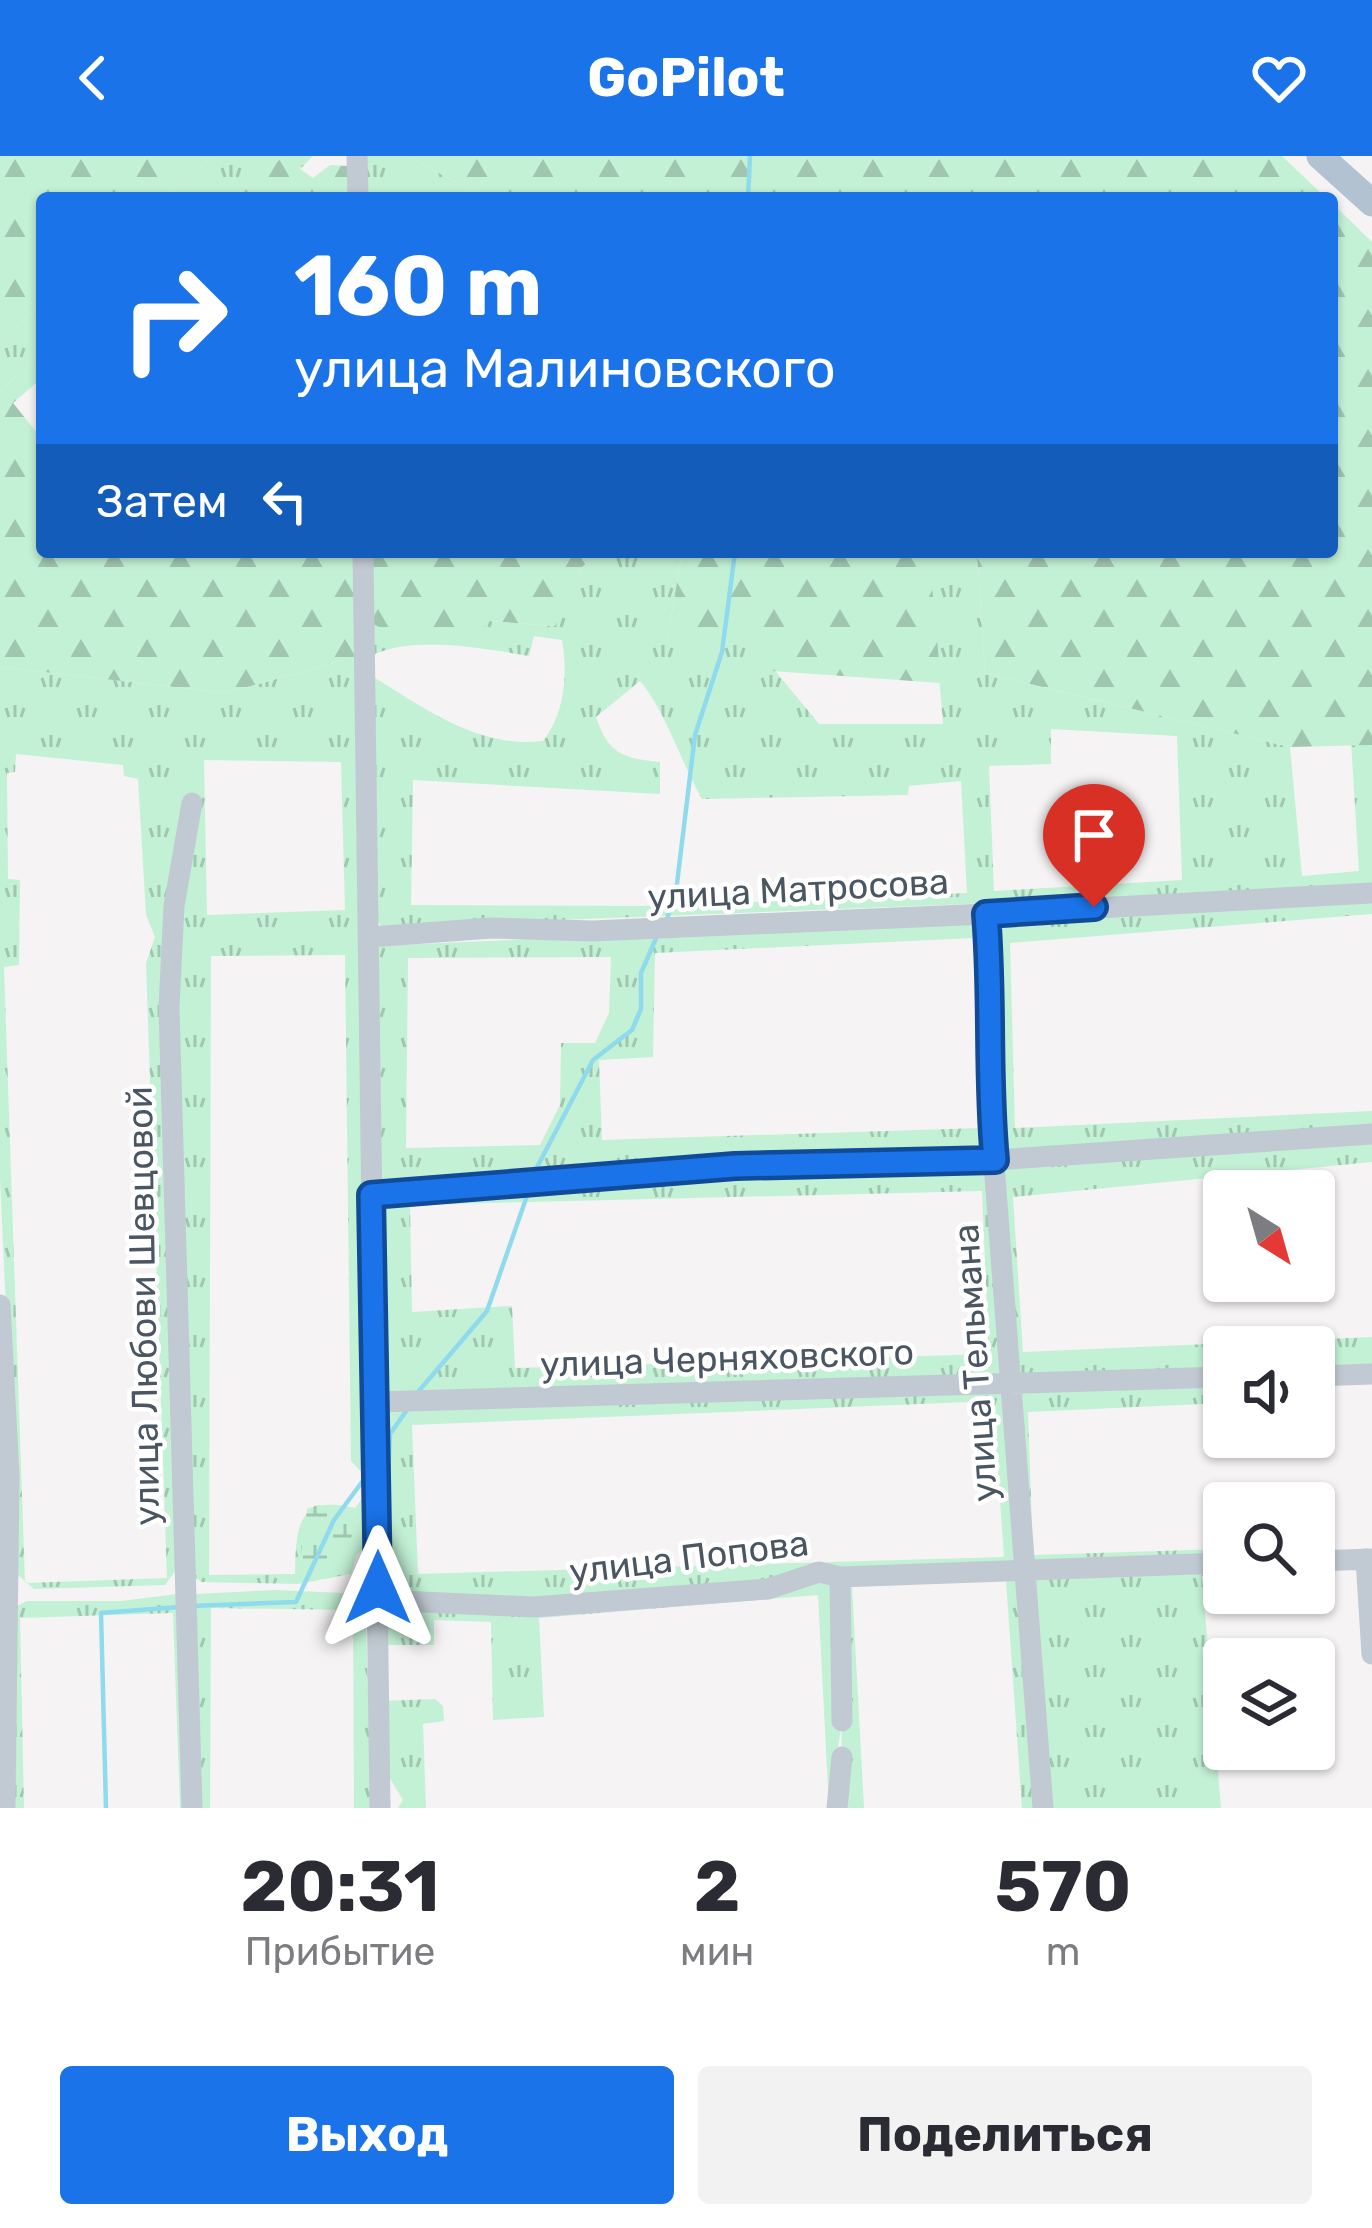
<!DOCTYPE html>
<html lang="ru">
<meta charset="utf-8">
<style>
:root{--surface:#fff;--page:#f2f2f3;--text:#2b2b33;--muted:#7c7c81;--accent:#1a73e8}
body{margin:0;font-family:Rubik,sans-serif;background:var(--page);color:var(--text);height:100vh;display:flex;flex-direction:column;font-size:45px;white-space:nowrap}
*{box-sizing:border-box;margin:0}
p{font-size:39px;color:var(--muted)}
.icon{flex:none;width:66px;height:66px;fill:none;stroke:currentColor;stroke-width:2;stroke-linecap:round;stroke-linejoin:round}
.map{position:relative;height:1652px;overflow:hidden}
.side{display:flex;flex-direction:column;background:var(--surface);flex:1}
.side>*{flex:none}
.hud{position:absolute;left:36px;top:36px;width:1302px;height:366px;border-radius:12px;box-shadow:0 3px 9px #0004;background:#1a73e8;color:#fff;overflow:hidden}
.needle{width:78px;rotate:143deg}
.controls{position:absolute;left:1203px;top:1014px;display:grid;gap:24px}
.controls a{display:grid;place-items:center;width:132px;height:132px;border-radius:12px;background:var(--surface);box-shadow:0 3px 9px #0004;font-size:60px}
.pin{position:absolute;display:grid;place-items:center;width:102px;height:102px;color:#fff;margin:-123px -51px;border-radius:50% 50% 50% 0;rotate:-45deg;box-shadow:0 0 12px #0007}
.pin .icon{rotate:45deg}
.me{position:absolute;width:132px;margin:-66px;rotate:0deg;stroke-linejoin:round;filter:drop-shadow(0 0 9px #0008)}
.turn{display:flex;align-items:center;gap:42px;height:252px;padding:0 60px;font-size:54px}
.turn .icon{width:156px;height:156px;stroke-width:2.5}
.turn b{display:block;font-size:84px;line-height:102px}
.then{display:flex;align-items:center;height:114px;padding:0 60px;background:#0003;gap:24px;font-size:45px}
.eta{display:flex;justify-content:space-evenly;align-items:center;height:204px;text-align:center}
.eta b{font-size:72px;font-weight:700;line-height:84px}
.primary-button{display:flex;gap:24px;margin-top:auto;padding:24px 60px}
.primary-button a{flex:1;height:138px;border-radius:12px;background:var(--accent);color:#fff;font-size:48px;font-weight:700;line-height:138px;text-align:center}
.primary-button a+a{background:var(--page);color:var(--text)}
header{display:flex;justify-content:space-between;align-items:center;height:156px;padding:0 60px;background:var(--accent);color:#fff;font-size:54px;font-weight:700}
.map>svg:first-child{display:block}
.grass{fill:url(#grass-tufts);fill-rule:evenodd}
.forest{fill:url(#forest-firs)}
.wetland{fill:url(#wetland-marsh)}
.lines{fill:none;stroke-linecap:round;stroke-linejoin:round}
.stream{stroke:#90daee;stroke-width:4.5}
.minor{stroke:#c1cad2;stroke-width:21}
.major{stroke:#b3c2d1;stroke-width:27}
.route-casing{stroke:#114b97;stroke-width:30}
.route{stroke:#1a73e8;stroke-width:21}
.labels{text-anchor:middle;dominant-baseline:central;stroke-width:9;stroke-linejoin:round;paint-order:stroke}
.street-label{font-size:36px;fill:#4a5661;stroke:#fff}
</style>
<header><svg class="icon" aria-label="back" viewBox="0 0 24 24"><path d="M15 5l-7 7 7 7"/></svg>GoPilot<svg class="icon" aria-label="heart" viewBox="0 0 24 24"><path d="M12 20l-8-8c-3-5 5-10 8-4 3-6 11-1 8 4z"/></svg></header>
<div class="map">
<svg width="1372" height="1652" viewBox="0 0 1372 1652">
<defs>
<pattern id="grass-tufts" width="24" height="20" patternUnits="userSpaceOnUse" patternTransform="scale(3)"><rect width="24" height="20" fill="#c3f1d5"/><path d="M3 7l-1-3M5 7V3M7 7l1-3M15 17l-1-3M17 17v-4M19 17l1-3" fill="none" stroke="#a0c6b0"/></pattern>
<pattern id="forest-firs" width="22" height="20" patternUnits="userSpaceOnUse" patternTransform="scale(3)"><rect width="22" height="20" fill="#c3f1d5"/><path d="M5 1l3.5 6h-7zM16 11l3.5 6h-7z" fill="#a0c6b0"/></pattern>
<pattern id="wetland-marsh" width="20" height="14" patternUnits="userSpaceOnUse" patternTransform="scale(3)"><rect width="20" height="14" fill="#c3f1d5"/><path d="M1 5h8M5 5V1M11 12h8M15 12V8" fill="none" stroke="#a0c6b0"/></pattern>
</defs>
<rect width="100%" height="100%" fill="#f5f3f3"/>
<!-- grass -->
<path class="grass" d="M 212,0 L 313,0 L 300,13 L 282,2 L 233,42 L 164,42 Z
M 366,0 L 408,0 L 484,42 L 375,42 L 367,37 Z
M 42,148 L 42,198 L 0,235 L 0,185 Z
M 610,396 L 682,396 L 668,480 L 731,461 L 819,568 L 943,568 L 929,396 L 977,396 L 985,517 L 1290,591 L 1302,720 L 1359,715 L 1351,586 L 1372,589 L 1372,732 L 382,771 L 377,764 L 372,520 C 424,552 479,593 543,585 C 565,557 568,518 562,484 L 534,480 L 529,500 C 481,492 417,479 372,499 L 373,468 L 488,465 L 554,470 L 583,410 ZM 640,525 C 665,554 681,606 702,643 L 908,639 L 909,630 L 961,625 L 967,737 L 661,750 L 411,749 L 413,624 L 660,638 L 660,606 C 623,602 609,599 596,561 ZM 1051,573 L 1177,580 L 1182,724 L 994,735 L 989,610 L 1051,608 Z
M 358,500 L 366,1321 L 351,1305 L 345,799 L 211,800 L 209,1419 L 295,1418 C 296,1371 297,1338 355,1352 L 367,1336 L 368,1387 L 356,1400 L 351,1418 L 298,1428 L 202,1426 L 192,1420 L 166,751 L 176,1414 L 165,1429 L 34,1433 L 18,1419 L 0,1021 L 0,511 L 226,537 ZM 16,598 L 123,609 L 124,620 L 138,623 L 146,759 L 155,781 L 146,807 L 167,1422 L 25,1427 L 4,811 L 19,809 L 20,724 L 8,723 L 7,617 L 15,616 ZM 204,604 L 341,606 L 345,754 L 207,759 Z
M 1372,742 L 1372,758 L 1010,787 L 1015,972 L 1372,955 L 1372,974 L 998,994 L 996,763 Z
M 981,763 L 991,998 L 379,1028 L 375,790 ZM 973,782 L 980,972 L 602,984 L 599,904 L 653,901 L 655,797 ZM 611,801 L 609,857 L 595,887 L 561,887 L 560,949 L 540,989 L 406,992 L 408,802 Z
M 1372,983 L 1372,1006 L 1013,1041 L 1023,1196 L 1372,1181 L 1372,1215 L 1314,1216 L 1314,1191 L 1224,1191 L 1224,1217 L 1018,1221 L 1004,1007 Z
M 988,1009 L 1005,1217 L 997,1222 L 381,1239 L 380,1048 L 735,1014 ZM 982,1035 L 989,1198 L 515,1212 L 512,1150 L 412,1156 L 410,1049 Z
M 1224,1226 L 1224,1247 L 1028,1256 L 1033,1399 L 1224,1393 L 1224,1403 L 1030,1406 L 1020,1229 Z
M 1005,1236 L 1016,1406 L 535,1447 L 388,1439 L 380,1253 ZM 993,1245 L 1004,1401 L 418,1418 L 412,1269 Z
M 1224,1410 L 1224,1418 L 1202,1420 L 1221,1652 L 1047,1652 L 1030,1417 Z
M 1017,1418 L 1039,1652 L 1022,1652 L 1006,1425 L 852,1430 L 864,1652 L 841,1652 L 843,1428 Z
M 834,1423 L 842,1565 L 829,1652 L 818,1439 L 539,1462 L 544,1561 L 493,1564 L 491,1466 L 434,1464 L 434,1489 L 385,1489 L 387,1450 Z
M 276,1434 L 365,1438 L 372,1652 L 354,1652 L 353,1454 L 211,1452 L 210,1652 L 196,1652 L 192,1443 L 196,1438 Z
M 177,1438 L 186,1652 L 180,1652 L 173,1457 L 20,1462 L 24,1652 L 9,1652 L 15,1451 L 27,1445 L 121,1445 Z
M 435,1543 L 443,1550 L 444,1565 L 423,1568 L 426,1652 L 398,1652 L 403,1644 L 386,1616 L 385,1545 Z"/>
<!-- forest -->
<path class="forest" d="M 0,0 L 212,0 L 164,42 L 42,42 L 42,148 L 0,185 Z
M 408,0 L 1282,0 L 1326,42 L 484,42 Z
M 283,1 L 313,22 L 330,9 L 348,10 L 348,42 L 233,42 Z
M 1332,47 L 1372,86 L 1372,589 L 1290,591 L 985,517 L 977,396 L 1332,396 Z
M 42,198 L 42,222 L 13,247 L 42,283 L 42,396 L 356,396 L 358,500 L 226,537 L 0,511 L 0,235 Z
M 372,396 L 610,396 L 583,410 L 555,470 L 489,465 L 476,479 L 395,479 L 373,468 Z
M 682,396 L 929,396 L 941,527 L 772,515 L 731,461 L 702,487 L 668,480 Z"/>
<!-- wetland -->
<path class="wetland" d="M 318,1349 L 355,1352 L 351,1384 L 336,1411 L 304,1417 L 300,1407 L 307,1353 Z"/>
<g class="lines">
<!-- stream -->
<path class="stream" d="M 748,42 L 750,0
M 666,766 L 676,736 L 695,579 L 722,496 L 735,396
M 534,1017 L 593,904 L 632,874 L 641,853 L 641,817 L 657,780
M 418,1236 L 487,1155 L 529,1034
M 382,1323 L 388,1323 L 390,1278 L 409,1251
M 191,1450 L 296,1446 L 334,1364 L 362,1326 L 371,1325
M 106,1652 L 101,1457 L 179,1451"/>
<!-- minor -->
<path class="minor" d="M 357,0 L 358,42
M 363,396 L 380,1652
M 986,758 L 994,849 L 988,929 L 1043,1652
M 371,781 L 491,772 L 592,775 L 986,758 L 1372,737
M 371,1039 L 735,1010 L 995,1004 L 1372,978
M 0,1149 L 9,1320 L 5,1652
M 1314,1220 L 1372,1218
M 376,1246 L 1224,1221
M 1366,1403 L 1372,1498
M 1314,1405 L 1372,1403
M 840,1421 L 842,1565
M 378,1444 L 534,1451 L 768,1433 L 819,1416 L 840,1421 L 1224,1407
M 192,1652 L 169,851 L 174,750 L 192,647
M 837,1652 L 842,1601"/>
<!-- major -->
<path class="major" d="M 1320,0 L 1372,47"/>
</g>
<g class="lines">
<defs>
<path id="route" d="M 378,1432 L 371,1039 L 735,1010 L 995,1004 C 987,922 993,841 986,758 L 1094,751"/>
</defs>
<!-- route casing -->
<use href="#route" class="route-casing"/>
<!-- route -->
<use href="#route" class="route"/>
</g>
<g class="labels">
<!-- street labels -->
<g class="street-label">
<text transform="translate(798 733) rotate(-3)">улица Матросова</text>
<text transform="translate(143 1150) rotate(-91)">улица Любови Шевцовой</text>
<text transform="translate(727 1202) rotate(-2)">улица Черняховского</text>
<text transform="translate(975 1207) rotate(-94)">улица Тельмана</text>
<text transform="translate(689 1401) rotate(-7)">улица Попова</text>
</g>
</g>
</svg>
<div class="controls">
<a><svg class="needle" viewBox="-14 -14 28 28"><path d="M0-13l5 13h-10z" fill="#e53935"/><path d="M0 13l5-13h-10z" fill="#7c7c81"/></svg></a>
<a><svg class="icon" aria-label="sound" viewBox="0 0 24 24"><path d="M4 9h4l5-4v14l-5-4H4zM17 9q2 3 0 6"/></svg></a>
<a><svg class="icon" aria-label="search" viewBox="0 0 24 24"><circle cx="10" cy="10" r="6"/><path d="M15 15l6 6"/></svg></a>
<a><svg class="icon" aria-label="layers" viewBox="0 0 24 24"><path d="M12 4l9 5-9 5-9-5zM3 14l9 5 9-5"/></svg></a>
</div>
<div class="pin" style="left:1094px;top:751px;background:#d93025"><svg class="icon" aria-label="arrive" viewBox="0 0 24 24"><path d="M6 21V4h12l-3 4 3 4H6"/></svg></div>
<svg class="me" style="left:378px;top:1432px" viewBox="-20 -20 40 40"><path d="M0-17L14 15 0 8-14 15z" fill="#1a73e8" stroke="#fff" stroke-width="4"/></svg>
<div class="hud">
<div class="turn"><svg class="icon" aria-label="right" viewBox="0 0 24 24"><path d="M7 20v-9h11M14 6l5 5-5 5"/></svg><div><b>160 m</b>улица Малиновского</div></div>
<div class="then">Затем<svg class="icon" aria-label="left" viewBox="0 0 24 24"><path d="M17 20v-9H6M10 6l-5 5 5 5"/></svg></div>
</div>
</div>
<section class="side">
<div class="eta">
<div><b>20:31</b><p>Прибытие</p></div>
<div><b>2</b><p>мин</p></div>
<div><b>570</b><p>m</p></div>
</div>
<div class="primary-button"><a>Выход</a><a>Поделиться</a></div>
</section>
